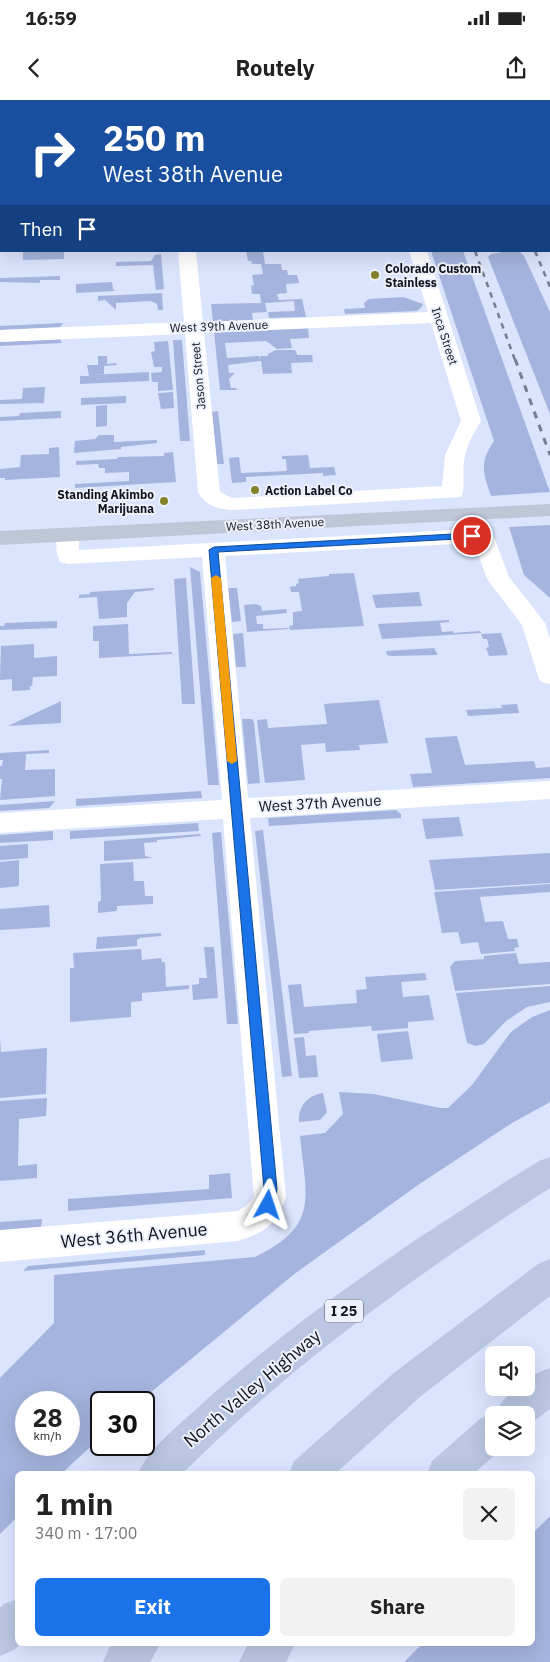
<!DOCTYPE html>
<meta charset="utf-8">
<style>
:root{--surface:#fff;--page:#f2f2f2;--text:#222;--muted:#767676;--accent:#1a73e8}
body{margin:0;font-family:"IBM Plex Sans",sans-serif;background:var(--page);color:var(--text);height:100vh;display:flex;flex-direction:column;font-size:19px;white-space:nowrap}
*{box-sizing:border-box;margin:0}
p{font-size:16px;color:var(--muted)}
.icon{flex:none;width:28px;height:28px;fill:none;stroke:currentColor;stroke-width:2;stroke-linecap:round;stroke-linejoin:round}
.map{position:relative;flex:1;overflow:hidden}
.drawer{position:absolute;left:15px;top:1371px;width:520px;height:175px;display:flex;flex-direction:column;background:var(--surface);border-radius:8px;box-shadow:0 5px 20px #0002}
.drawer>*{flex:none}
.banner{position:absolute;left:0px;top:0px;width:550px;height:152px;box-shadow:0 5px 20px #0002;background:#1a4fa0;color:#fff;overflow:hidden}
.fabs{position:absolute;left:485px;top:1246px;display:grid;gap:10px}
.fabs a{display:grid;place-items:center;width:50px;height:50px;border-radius:8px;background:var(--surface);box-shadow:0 5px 20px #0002;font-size:25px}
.speed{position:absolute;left:15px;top:1291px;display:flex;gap:10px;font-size:25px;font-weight:700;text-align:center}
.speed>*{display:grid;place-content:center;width:65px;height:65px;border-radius:50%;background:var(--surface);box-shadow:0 5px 20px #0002;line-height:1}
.speed small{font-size:12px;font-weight:400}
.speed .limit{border:2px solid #111;border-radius:8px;background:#fff;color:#111}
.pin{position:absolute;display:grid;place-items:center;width:42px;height:42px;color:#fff;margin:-21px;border:2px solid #fff;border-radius:50%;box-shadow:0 1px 5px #0007}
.me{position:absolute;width:55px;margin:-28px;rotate:5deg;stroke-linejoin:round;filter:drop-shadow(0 0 4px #0008)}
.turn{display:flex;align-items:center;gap:18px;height:105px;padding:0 20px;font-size:22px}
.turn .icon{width:65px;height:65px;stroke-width:2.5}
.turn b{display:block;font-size:35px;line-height:42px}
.then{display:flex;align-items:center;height:48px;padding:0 20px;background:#0003;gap:10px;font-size:19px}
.round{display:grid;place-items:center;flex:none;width:52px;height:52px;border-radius:8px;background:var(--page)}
.summary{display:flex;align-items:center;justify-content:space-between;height:85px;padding:0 20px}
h1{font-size:30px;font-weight:700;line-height:38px}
.action{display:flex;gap:10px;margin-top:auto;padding:10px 20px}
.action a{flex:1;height:58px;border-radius:8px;background:var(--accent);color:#fff;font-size:20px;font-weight:700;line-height:58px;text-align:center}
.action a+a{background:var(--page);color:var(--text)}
.status{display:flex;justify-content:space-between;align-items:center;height:35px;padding:0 25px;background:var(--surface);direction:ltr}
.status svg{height:14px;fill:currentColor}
header{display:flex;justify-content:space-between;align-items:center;height:65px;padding:0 20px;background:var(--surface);font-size:22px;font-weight:700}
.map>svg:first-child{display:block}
.green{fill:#a5b4de;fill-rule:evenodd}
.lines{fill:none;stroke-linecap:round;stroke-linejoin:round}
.minor{fill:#fff;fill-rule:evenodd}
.major{fill:#bfc6d6;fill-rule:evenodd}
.highway{fill:#bac6e3;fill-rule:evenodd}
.rail-far1{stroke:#777e8f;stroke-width:2.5;stroke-dasharray:5.5 5.5;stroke-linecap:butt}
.rail{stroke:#777e8f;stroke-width:3;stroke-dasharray:7 7;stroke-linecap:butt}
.route{fill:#1a73e8;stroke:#114b97}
.slow{fill:#f59e0b}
.poi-dot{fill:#83822b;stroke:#edf1fb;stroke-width:2}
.labels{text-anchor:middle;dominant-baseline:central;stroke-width:4;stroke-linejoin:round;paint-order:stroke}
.far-poi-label{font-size:12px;font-weight:bold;fill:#11141d;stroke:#edf1fb;text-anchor:start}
.far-street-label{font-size:12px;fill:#11141d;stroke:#edf1fb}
.shield{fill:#edf1fb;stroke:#535660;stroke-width:1}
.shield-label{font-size:14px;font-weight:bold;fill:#11141d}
.street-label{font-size:15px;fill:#11141d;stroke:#edf1fb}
.near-street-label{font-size:18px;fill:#11141d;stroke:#edf1fb}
</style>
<div class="status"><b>16:59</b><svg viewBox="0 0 49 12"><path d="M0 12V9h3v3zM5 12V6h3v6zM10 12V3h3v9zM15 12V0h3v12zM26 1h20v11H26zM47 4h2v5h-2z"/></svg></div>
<header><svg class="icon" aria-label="back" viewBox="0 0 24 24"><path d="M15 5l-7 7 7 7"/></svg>Routely<svg class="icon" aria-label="share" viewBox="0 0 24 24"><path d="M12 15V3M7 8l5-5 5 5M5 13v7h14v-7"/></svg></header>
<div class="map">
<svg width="550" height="1562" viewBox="0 0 550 1562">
<rect width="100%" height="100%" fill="#dae4fd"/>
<!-- green -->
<path class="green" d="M 64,151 L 64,159 L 23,160 L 23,152 Z
M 246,151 L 263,151 L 265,164 L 281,164 L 282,170 L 287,170 L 288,175 L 297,175 L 299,183 L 286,184 L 287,193 L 277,194 L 279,200 L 302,199 L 306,217 L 269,218 L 268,212 L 295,211 L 294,201 L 265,203 L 267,212 L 252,213 L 253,220 L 213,222 L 211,204 L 261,203 L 260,194 L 252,194 L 251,186 L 254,185 L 252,175 L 263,174 L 261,164 L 252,164 L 251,161 L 248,161 Z
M 431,151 L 463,151 L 550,392 L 491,396 C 483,372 479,363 494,341 Z
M 509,151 L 519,151 L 524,156 L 550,212 L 550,314 L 488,157 L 491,154 Z
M 161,154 L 164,189 L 156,190 L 153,165 L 116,166 L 116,162 L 151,161 L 155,155 Z
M 60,176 L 60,180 L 40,180 L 40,183 L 0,182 L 0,178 Z
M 112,182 L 113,189 L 115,191 L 76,193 L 76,184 Z
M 162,193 L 163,210 L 158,210 L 157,204 L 151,201 L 116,203 L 116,210 L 105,200 L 98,201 L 98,196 Z
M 403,197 L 423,204 L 422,207 L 417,211 L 345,214 L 344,209 L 365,208 L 364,203 L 369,199 Z
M 63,223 L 60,227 L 0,230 L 0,226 Z
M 308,228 L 309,238 L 290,239 L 292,248 L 277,249 L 266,241 L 225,243 L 227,258 L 259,256 L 260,260 L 260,256 L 268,256 L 268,254 L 276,250 L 294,250 L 296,251 L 297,255 L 312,255 L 313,262 L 291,263 L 292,273 L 263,274 L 261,261 L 228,265 L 229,273 L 235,273 L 229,279 L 231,288 L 236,288 L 237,290 L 220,290 L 214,232 Z
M 60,239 L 62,243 L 0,246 L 0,242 Z
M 173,240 L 182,240 L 190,341 L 180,341 Z
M 168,241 L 173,290 L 158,291 L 158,282 L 152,282 L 151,273 L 162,272 L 162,267 L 154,267 L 151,252 L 155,251 L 154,242 Z
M 98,256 L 107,256 L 107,264 L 116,263 L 117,265 L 104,266 L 104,274 L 90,275 L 149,272 L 149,281 L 80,284 L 80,276 L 89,276 L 87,265 L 98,265 Z
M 45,287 L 44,303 L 0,304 L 0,300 L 22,299 L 23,288 Z
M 173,292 L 174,308 L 161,309 L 158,293 Z
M 126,296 L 126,303 L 81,305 L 81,298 Z
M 107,305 L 107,326 L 96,327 L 96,306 Z
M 61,311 L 61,318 L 0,321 L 0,317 L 19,316 L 20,313 Z
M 218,311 L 224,364 L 217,364 L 212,312 Z
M 99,335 L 114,335 L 114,342 L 157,340 L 157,343 L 121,347 L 121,349 L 74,353 L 75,341 L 95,339 Z
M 59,347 L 60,377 L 5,380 L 5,378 L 0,378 L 0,369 L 20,367 L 21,355 L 49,354 L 49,348 Z
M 173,352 L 176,382 L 75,388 L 75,384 L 129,381 L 129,372 L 105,373 L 105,368 L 99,368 L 98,364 L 76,365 L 76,361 L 117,359 L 118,357 L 164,356 L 164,353 Z
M 308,355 L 310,368 L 334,367 L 336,375 L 323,376 L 323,373 L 246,377 L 246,382 L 232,383 L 229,358 L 239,357 L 241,373 L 287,371 L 286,359 L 282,359 L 282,356 Z
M 550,425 L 550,498 L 524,475 L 509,427 Z
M 190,467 L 200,472 L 219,685 L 208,685 Z
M 354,473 L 364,526 L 290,530 L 289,526 L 293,525 L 293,512 L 302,511 L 299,492 L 291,492 L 290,487 L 296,486 L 296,484 L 299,483 L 298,479 L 329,476 L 329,474 Z
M 186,478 L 195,604 L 182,604 L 174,479 Z
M 154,488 L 154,490 L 135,492 L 127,503 L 127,517 L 99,519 L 97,497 L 79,498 L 79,495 L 90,494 L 90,492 Z
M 228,488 L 237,488 L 241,521 L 232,522 Z
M 419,492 L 422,506 L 376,508 L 372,495 Z
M 256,504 L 261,506 L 262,511 L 286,509 L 287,513 L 256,516 L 257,524 L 263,524 L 263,529 L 288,528 L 289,529 L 247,532 L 244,505 Z
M 449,520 L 449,522 L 440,523 L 442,532 L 453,531 L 453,533 L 480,531 L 481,533 L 382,539 L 378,524 Z
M 57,521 L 57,528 L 0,530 L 0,526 L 4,526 L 5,523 Z
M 128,524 L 129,554 L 172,552 L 172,554 L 99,558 L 99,541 L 93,541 L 93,526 Z
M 243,533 L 246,567 L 236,567 L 233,534 Z
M 501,533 L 508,555 L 489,556 L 486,548 L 489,547 L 487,539 L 483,539 L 481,534 Z
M 34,544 L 34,558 L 57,556 L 57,576 L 33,577 L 32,586 L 30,586 L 30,590 L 12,591 L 12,579 L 0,580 L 1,546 Z
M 434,548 L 438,555 L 391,556 L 387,555 L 386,551 Z
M 379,600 L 388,643 L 359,645 L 360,650 L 326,652 L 325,643 L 301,645 L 305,680 L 265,683 L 257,620 L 267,619 L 268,628 L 327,624 L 324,604 Z
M 61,601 L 61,623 L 8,626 Z
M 517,604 L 519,613 L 468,616 L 466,610 L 502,608 L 501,605 Z
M 242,619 L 252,619 L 254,622 L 260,683 L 248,684 Z
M 457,636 L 465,665 L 534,661 L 536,668 L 550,667 L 550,678 L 413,687 L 410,674 L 432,673 L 425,638 Z
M 49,650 L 49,653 L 26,654 L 25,670 L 55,669 L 55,696 L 0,700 L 2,679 L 0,679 L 0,666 L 2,666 L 3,660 L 0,660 L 0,653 Z
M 201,691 L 202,698 L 76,706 L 76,699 Z
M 55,701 L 49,708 L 0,711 L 0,705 Z
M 396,710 L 401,714 L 401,718 L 269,726 L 268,718 Z
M 459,717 L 463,736 L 426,739 L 422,719 Z
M 198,723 L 199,731 L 70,739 L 70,731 Z
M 263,730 L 292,976 L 282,977 L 255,731 Z
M 53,731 L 53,740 L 0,743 L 0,735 Z
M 221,732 L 238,924 L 227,924 L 212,733 Z
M 200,734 L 201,736 L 157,740 L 157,742 L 144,743 L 145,756 L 153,758 L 104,761 L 104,741 Z
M 28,744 L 28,758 L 0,760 L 0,746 Z
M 550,753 L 550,783 L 435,790 L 429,760 Z
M 19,760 L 19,786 L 0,788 L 0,762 Z
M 133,762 L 134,781 L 144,781 L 145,796 L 153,796 L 153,804 L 117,806 L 117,811 L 98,813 L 98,802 L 101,801 L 100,764 Z
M 550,784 L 550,792 L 480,797 L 485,822 L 503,821 L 508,839 L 517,839 L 519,847 L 514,848 L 515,851 L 481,854 L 478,842 L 461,844 L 458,832 L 442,833 L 434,792 Z
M 49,805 L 50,827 L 0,830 L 0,809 Z
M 161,833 L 161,836 L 140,838 L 137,840 L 137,846 L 96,849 L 97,837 Z
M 204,847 L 214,847 L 218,898 L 193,900 L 192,885 L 199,884 L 199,878 L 207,878 Z
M 141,849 L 142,860 L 161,858 L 162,862 L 165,862 L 166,887 L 189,885 L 189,889 L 142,893 L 142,901 L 131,902 L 131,917 L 70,922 L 70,868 L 74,868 L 73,853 Z
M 516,853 L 519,864 L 550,862 L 550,884 L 455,891 L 450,867 L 455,861 L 484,859 L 484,856 Z
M 425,873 L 427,880 L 401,882 L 403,897 L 429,895 L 434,920 L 408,922 L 408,928 L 372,931 L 371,926 L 309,931 L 309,933 L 294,934 L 288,885 L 301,884 L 304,907 L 357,903 L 356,890 L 367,889 L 365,877 Z
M 550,886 L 550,902 L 527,907 L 506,921 L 484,944 L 476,946 L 467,943 L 456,893 Z
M 550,910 L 550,1002 L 512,1023 L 418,1085 L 293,1175 L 139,1302 L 101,1302 L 101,1337 L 61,1374 L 18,1374 L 17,1417 L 0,1434 L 0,1278 L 54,1223 L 54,1175 L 255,1157 C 320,1126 306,1097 300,1036 L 325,1033 L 343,1014 L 339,992 L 374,994 L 440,1008 L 448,1008 L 472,985 L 511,932 L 532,917 ZM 69,1302 L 69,1345 L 26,1345 L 26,1302 Z
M 408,931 L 413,959 L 381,962 L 377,934 Z
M 0,937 L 1,952 L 47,948 L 46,994 L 0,998 Z
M 304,937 L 306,956 L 316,955 L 318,977 L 299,978 L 294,938 Z
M 323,993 L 327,1012 L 320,1020 L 299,1022 C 298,1006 308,995 323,993 Z
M 47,998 L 46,1016 L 19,1019 L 18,1066 L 37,1064 L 37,1078 L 0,1081 L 0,1001 Z
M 230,1073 L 232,1098 L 68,1111 L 68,1099 L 209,1089 L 209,1075 Z
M 42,1119 L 41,1128 L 0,1131 L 0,1122 Z
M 205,1150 L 205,1155 L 23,1171 L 28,1166 Z
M 550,1416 L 550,1562 L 404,1562 L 422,1544 L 532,1544 L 533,1433 Z"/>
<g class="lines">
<!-- minor -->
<path class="minor" d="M 165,0 L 180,0 L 180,1 L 165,1 Z
M 363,0 L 377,0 L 377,1 L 363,1 Z
M 0,81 L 1,81 L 1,91 L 0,91 Z
M 178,151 L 196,151 L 203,222 L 428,212 L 409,151 L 427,151 L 481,321 C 473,334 466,347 464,361 C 462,372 466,388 461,397 L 232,410 C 217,409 206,406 198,392 L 185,234 L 0,242 L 0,230 L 184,222 ZM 431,223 L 461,321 L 445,355 L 442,386 L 232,398 L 220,392 L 204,233 Z
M 68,428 L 76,430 L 79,435 L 79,450 L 472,429 L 488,432 L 494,437 L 509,477 L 545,523 L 550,539 L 550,584 L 541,582 L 538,576 L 522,525 L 487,479 L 474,443 L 225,456 L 248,698 L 550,681 L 550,699 L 250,718 L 286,1097 C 276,1125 266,1132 238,1141 L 0,1162 L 0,1130 L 238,1111 L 247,1105 L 254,1097 L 223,719 L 0,733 L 0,713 L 222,700 L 202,457 L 68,464 L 60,462 C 55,454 55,438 60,430 Z"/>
<!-- major -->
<path class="major" d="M 550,404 L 550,416 L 0,445 L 0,431 Z"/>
<!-- highway -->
<path class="highway" d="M 550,1057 L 550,1088 C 419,1173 293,1263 182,1374 L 138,1374 C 148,1348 183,1322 204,1302 C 307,1210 421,1134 539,1061 Z
M 550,1159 L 550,1196 L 421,1296 L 335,1374 L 289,1374 L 294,1361 L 395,1272 L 538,1164 Z
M 550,1268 L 550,1309 L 526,1327 L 526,1315 L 494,1315 L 494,1348 L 503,1348 L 473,1374 L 427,1374 L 432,1361 L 481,1318 L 496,1313 C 501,1301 512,1288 526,1288 L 526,1282 L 537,1273 Z
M 18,1499 L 18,1544 L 20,1544 L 14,1550 L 0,1556 L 0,1508 L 4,1504 Z
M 113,1544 L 160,1544 L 150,1562 L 103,1562 L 109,1548 Z
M 248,1544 L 295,1544 L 286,1562 L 239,1562 Z"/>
<!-- rail-far1 -->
<path class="rail-far1" d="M 549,14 L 550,16
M 475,151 L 515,260
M 535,151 L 550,187"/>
<!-- rail -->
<path class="rail" d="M 515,259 L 550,355"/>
</g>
<!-- route -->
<path class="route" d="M 472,433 L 475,434 L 475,438 L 218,452 L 277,1089 L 273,1109 L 268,1111 L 263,1109 L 261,1105 L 264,1089 L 209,450 L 214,447 Z"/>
<!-- slow -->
<path class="slow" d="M 216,475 L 221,478 L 237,661 L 232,664 L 227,661 L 211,478 Z"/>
<!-- markers -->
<g class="poi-dot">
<circle cx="375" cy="175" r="5"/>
<circle cx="255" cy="390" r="5"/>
<circle cx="164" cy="401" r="5"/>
</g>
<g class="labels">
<!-- far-poi labels -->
<g class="far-poi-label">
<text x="385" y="168">Colorado Custom<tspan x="385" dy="14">Stainless</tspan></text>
<text x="265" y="390">Action Label Co</text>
<text x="154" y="394" text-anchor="end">Standing Akimbo<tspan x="154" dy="14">Marijuana</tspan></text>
</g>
<!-- far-street labels -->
<g class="far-street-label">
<text transform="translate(219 226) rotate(-2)">West 39th Avenue</text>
<text transform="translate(445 236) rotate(72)">Inca Street</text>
<text transform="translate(198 276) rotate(-95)">Jason Street</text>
<text transform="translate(275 424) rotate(-3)">West 38th Avenue</text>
</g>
<!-- shield labels -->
<rect class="shield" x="325" y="1199.5" width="38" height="23" rx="4"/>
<g class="shield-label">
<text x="344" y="1211">I 25</text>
</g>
<!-- street labels -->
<g class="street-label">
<text transform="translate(320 703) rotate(-3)">West 37th Avenue</text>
</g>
<!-- near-street labels -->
<g class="near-street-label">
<text transform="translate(134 1135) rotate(-5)">West 36th Avenue</text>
<text transform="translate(252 1288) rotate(-40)">North Valley Highway</text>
</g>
</g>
</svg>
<div class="fabs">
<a><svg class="icon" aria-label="sound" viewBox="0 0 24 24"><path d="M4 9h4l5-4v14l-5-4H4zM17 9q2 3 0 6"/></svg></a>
<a><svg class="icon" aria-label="layers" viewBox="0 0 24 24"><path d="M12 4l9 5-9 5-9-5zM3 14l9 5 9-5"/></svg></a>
</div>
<div class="speed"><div>28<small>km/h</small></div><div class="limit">30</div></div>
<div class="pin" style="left:472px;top:436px;background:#d93025"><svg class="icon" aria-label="arrive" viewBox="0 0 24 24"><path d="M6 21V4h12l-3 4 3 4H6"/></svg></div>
<svg class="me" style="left:268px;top:1105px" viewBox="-20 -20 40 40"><path d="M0-17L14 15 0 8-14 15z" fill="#1a73e8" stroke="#fff" stroke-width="4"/></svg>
<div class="banner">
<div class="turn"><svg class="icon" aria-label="right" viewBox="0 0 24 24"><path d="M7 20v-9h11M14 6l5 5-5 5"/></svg><div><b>250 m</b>West 38th Avenue</div></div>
<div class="then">Then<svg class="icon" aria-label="arrive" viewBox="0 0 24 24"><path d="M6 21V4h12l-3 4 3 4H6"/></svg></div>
</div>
<section class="drawer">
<div class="summary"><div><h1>1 min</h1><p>340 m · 17:00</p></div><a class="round"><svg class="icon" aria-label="close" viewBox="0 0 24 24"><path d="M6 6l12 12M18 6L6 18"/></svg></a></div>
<div class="action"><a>Exit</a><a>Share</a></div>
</section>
</div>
